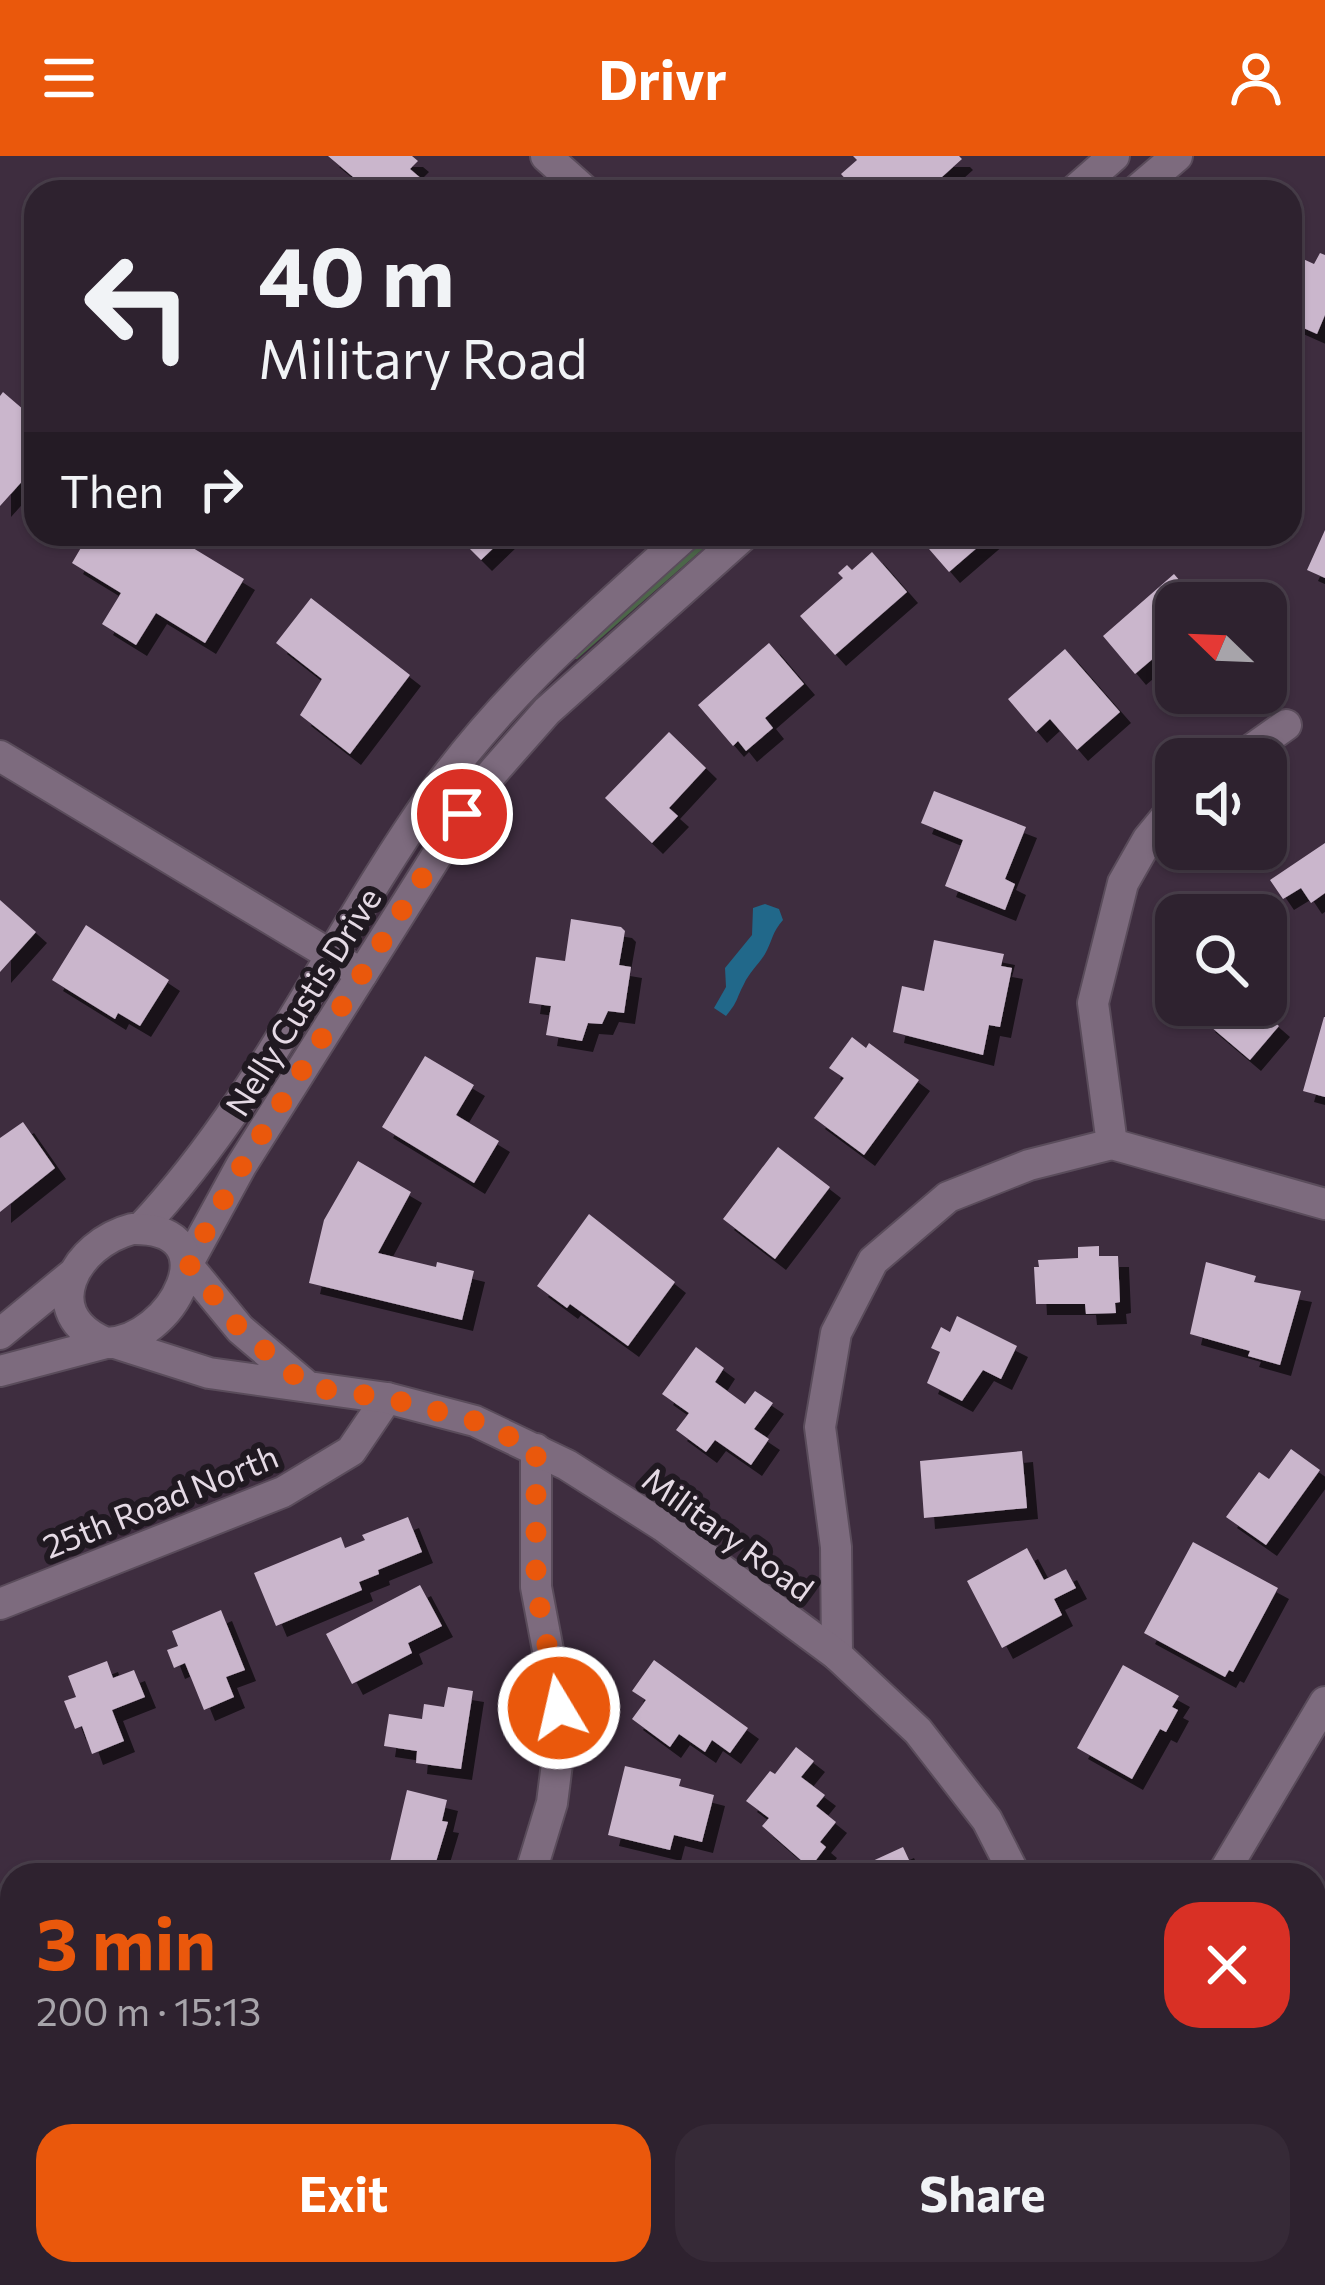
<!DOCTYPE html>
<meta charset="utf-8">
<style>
:root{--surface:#2e222f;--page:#362a37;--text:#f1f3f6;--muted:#a7a4aa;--line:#493f4b;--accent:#ea580c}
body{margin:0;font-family:Commissioner,sans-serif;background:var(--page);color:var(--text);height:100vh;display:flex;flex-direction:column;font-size:45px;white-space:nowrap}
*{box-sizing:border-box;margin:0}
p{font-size:39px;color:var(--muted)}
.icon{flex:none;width:66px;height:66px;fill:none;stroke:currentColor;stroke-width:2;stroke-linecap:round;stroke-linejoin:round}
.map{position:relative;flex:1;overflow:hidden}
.details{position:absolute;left:0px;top:1707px;width:1326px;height:423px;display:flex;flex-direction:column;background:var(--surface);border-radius:36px 36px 0 0;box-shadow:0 3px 9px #0004,0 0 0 3px var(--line)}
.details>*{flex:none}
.top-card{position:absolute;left:24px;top:24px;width:1278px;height:366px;border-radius:36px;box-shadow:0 3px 9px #0004,0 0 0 3px var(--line);background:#2e222f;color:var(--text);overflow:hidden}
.needle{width:78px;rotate:293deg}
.controls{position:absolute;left:1155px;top:426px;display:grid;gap:24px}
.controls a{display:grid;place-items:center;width:132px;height:132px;border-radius:24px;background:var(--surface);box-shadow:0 3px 9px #0004,0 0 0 3px var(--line);font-size:60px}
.pin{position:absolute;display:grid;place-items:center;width:102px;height:102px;color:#fff;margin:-51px;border:6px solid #fff;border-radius:50%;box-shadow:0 3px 12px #0007}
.me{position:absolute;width:132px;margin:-66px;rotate:351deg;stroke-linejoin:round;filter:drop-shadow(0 0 9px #0008)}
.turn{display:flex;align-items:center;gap:42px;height:252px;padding:0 36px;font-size:54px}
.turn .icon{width:156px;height:156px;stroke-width:2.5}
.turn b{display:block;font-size:84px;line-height:102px}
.then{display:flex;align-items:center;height:114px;padding:0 36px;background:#0003;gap:24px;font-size:45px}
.round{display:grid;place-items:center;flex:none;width:126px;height:126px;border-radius:36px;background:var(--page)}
.overview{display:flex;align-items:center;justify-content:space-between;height:204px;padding:0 36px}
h1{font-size:72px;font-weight:700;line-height:90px;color:var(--accent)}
.cta{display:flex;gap:24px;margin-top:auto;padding:24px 36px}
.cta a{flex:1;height:138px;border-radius:36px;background:var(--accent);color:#fff;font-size:48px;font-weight:700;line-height:138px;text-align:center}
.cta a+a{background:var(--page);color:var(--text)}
header{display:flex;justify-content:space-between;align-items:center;height:156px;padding:0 36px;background:var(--accent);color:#fff;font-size:54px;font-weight:700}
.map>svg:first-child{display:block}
.green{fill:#4c6649}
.water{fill:#21688a}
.building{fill:#cab6cc;filter:url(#shadow)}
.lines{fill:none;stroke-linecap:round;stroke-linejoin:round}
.service-casing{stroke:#5a4c5b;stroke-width:22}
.minor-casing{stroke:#5a4c5b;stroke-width:34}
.tertiary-casing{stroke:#5a4c5b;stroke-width:34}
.secondary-casing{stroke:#5a4c5b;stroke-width:34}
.service{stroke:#7d6b7e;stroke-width:18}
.minor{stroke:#7d6b7e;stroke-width:30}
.tertiary{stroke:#7d6b7e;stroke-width:30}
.secondary{stroke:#7d6b7e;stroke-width:30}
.route{stroke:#ea580c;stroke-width:21;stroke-dasharray:0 37.8}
.labels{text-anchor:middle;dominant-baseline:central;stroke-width:12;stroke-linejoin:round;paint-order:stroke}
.street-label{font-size:33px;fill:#e5dae5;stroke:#201921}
</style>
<header><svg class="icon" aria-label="menu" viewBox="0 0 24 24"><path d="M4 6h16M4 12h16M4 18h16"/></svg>Drivr<svg class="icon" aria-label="person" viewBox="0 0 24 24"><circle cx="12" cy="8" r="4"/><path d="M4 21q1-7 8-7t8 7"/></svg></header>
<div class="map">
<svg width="1325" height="2129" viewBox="0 0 1325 2129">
<defs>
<filter id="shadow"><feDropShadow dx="11" dy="11" stdDeviation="0" flood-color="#0009"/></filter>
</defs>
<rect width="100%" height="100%" fill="#3e2d3f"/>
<!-- green -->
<path class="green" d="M 706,378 L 720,378 L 577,503 L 567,503 Z"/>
<!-- water -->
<path class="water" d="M 765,748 L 779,753 L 783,764 C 772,776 772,786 765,798 C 759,808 749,817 744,828 C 735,845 739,844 726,860 L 714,852 L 726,831 L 725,812 L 752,779 L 753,752 Z"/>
<!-- building -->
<path class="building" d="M 328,0 L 412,0 L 418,5 L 410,13 L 430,30 L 427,33 L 431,36 L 371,36 Z
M 853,0 L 959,0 L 962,3 L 933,29 L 929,24 L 915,36 L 857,36 L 841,18 L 857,4 Z
M 1290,97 L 1314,108 L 1320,97 L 1325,99 L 1325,159 L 1317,178 L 1290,166 Z
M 3,236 L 24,254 L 31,246 L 36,250 L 36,323 L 32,327 L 26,321 L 0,350 L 0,240 Z
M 1325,374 L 1325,422 L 1307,414 Z
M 89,378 L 170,378 L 244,423 L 205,487 L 156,457 L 136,489 L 102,468 L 121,437 L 72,407 Z
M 455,378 L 508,378 L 481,404 Z
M 916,378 L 993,378 L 949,416 Z
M 872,396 L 907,436 L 835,499 L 800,460 L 843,422 L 838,417 L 847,409 L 852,414 Z
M 1174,418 L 1199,447 L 1176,447 L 1176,483 L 1135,518 L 1103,480 Z
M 311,442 L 410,519 L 350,598 L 300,559 L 322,523 L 276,487 Z
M 769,487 L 804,528 L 765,562 L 773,572 L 746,595 L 738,585 L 733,590 L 698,549 Z
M 1065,493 L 1120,556 L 1077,594 L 1050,563 L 1036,576 L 1008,543 Z
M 669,576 L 706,612 L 669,652 L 678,660 L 652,687 L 605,642 Z
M 934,635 L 1026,671 L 1005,723 L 1015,728 L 1005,754 L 945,730 L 963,684 L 921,667 Z
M 1325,687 L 1325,737 L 1311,747 L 1301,732 L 1283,743 L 1270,724 Z
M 0,744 L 36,776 L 0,816 Z
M 571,763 L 621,771 L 625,775 L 619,809 L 631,811 L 624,857 L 608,855 L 602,868 L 588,867 L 582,885 L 546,879 L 551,850 L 529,847 L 536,801 L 565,805 Z
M 86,769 L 169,824 L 140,870 L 118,857 L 115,863 L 52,824 Z
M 934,784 L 1004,798 L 1001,810 L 1012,812 L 1000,871 L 989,869 L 983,899 L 893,876 L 902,830 L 924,835 Z
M 1193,849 L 1255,849 L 1279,870 L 1250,904 L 1204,865 L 1207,861 Z
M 1324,861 L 1325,861 L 1325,941 L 1303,935 Z
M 852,881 L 866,892 L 869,887 L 919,924 L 864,999 L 814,962 L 844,922 L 829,912 Z
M 425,900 L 474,929 L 456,959 L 499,985 L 474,1027 L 382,971 Z
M 23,966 L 55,1012 L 0,1056 L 0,982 Z
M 778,991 L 830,1031 L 775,1103 L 723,1063 Z
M 358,1005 L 411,1036 L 378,1097 L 436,1111 L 437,1106 L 474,1115 L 462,1164 L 309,1127 L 324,1064 Z
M 589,1058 L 675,1126 L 628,1190 L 570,1148 L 567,1152 L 537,1130 Z
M 1099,1090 L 1099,1100 L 1118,1100 L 1120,1146 L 1115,1147 L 1116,1157 L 1086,1158 L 1085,1148 L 1036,1148 L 1034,1111 L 1039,1111 L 1038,1104 L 1078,1102 L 1078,1091 Z
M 1206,1106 L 1256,1120 L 1254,1126 L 1301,1135 L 1280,1209 L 1248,1200 L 1250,1195 L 1190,1178 Z
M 957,1160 L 1017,1190 L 1001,1223 L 983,1214 L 962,1245 L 927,1227 L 940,1196 L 931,1192 L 941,1171 L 950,1176 Z
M 696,1191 L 724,1212 L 715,1226 L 745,1248 L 755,1235 L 773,1247 L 754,1273 L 769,1283 L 751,1309 L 715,1284 L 706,1296 L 676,1274 L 689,1257 L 662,1238 Z
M 1291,1293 L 1320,1314 L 1266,1389 L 1226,1361 L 1259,1316 L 1269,1323 Z
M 1022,1295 L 1027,1352 L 924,1362 L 920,1305 Z
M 408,1361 L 422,1396 L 378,1414 L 379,1418 L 359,1426 L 362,1434 L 276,1470 L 254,1417 L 341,1381 L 345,1392 L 365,1384 L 362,1379 Z
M 1193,1386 L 1278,1432 L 1233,1516 L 1229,1514 L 1225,1521 L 1144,1477 Z
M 1027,1392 L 1044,1424 L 1066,1413 L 1076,1432 L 1054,1443 L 1062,1459 L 1002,1492 L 967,1425 Z
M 420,1429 L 442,1470 L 408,1487 L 412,1497 L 352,1528 L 326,1478 Z
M 221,1454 L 245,1514 L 226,1521 L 234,1541 L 204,1554 L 185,1507 L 174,1512 L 167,1494 L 178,1490 L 172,1475 Z
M 654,1504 L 748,1572 L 730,1597 L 712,1584 L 705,1596 L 679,1578 L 670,1591 L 632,1563 L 646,1544 L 632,1535 Z
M 107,1505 L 113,1522 L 134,1514 L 145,1541 L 112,1554 L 124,1585 L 92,1598 L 82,1570 L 75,1573 L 64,1545 L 76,1541 L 68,1520 Z
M 1123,1509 L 1179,1540 L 1172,1551 L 1178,1554 L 1166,1576 L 1160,1573 L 1132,1623 L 1077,1592 Z
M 448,1531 L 473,1535 L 461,1613 L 416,1607 L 417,1595 L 384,1590 L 389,1558 L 422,1563 L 424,1548 L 444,1551 Z
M 796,1591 L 814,1605 L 801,1621 L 825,1639 L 816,1650 L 836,1666 L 820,1686 L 826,1691 L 810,1712 L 762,1670 L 769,1662 L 746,1645 L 770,1615 L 775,1618 Z
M 625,1610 L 681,1623 L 679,1630 L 714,1639 L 702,1686 L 674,1679 L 670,1694 L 608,1679 Z
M 407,1634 L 447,1644 L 442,1665 L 448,1666 L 432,1719 L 387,1719 Z
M 903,1691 L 916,1719 L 842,1719 Z
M 12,1732 L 12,1812 L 0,1826 L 0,1745 Z
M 12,1845 L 12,1897 L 0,1887 L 0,1859 Z
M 1319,1901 L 1325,1901 L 1325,1958 L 1318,1958 Z
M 269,2118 L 356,2118 L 341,2129 L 277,2129 Z
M 615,2118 L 708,2118 L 697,2129 L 626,2129 Z"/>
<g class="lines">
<defs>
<path id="service" d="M 1314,1789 L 1325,1789"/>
<path id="minor" d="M 546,0 L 586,36
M 0,600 L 362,818
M 1238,603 L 1286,569
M 1112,988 L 1093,847 L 1123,727 L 1148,683 L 1176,649
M 1112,988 L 1325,1048
M 0,1448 L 283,1336 L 351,1295 L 387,1242
M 837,1499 L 836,1391 L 820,1271 L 836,1177 L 873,1105 L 948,1041 L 1029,1009 L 1112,988
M 530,1719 L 552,1647 L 559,1592 L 559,1552 L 536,1431 L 536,1293
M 0,1996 L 12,2008
M 90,2129 L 103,2118"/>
<path id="tertiary" d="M 1073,36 L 1114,0
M 1135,36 L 1177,0
M 140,1073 C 260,946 332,782 432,640 C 506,536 593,463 687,378
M 188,1107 L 241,1010 L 480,631 L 547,555 L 745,378
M 1222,1719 L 1325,1546"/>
<path id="secondary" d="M 132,1073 C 233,1071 172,1186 106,1187 C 36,1157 75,1088 132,1073 Z
M 189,1111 L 240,1173 L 308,1231
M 0,1178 L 74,1117
M 115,1187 L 209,1217 L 387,1242 L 475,1265 L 567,1309 L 663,1370 L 837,1499 L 918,1575 L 987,1664 L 1015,1719
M 0,1215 L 106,1187
M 1209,2118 L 1215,2129
M 877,2119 L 879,2118"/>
</defs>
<!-- service casing -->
<use href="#service" class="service-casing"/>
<!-- minor casing -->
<use href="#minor" class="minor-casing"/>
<!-- tertiary casing -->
<use href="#tertiary" class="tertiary-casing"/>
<!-- secondary casing -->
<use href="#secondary" class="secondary-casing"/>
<!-- service -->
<use href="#service" class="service"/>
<!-- minor -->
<use href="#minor" class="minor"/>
<!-- tertiary -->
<use href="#tertiary" class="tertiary"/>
<!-- secondary -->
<use href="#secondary" class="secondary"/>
</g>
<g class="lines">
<!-- route -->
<path class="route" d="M 462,658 L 242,1010 L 188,1107 L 240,1173 L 308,1231 L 387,1242 L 475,1265 L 536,1293 L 536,1431 L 559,1552"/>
</g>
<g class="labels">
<!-- street labels -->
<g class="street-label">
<text transform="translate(302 845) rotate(-58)">Nelly Custis Drive</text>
<text transform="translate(160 1344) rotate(-22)">25th Road North</text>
<text transform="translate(729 1377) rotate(36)">Military Road</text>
</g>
</g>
</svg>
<div class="controls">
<a><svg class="needle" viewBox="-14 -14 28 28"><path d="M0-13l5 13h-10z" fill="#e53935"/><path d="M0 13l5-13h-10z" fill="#a7a4aa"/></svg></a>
<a><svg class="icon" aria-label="sound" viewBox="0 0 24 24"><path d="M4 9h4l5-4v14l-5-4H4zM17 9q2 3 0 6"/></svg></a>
<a><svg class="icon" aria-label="search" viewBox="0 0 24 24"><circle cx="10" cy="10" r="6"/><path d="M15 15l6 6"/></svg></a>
</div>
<div class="pin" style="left:462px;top:658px;background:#d93025"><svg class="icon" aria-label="arrive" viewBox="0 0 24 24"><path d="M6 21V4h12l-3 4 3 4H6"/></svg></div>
<svg class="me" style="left:559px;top:1552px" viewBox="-20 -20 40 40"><circle r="17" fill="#ea580c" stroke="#fff" stroke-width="3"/><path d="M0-11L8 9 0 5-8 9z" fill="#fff"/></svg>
<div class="top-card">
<div class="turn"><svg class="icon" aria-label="left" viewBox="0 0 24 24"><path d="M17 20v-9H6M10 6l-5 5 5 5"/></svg><div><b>40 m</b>Military Road</div></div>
<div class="then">Then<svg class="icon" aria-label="right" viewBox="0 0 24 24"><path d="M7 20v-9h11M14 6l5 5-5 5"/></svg></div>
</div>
<section class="details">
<div class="overview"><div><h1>3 min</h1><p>200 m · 15:13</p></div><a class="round" style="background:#d93025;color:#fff"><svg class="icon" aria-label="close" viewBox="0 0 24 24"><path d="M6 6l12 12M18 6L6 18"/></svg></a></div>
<div class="cta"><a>Exit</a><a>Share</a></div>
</section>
</div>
